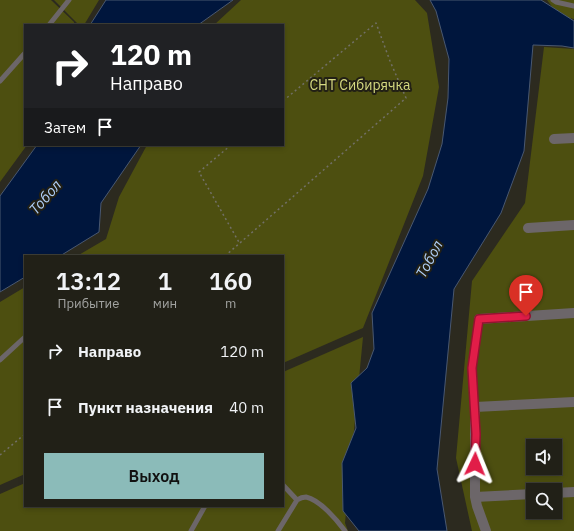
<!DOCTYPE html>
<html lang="ru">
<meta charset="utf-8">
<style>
:root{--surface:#212017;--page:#2d2d24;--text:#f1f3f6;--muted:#a2a3a1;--line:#3e3e36;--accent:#8bbbb9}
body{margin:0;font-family:"IBM Plex Sans",sans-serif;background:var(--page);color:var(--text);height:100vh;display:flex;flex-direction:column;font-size:15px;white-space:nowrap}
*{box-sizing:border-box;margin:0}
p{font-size:13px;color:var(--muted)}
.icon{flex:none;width:22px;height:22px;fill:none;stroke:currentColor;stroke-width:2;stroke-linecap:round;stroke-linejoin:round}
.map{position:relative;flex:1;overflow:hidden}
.side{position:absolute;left:24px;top:255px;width:260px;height:252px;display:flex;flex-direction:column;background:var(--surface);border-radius:0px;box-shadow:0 2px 6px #0003,0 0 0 1px var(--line)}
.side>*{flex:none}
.hud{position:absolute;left:24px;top:24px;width:260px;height:122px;border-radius:0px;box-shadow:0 2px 6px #0003,0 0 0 1px var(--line);background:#202124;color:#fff;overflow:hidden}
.fabs{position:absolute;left:526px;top:439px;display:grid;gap:8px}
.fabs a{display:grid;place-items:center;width:36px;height:36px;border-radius:0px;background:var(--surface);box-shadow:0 2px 6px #0003,0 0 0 1px var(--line);font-size:20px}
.pin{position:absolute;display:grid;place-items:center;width:34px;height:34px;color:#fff;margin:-41px -17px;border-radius:50% 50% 50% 0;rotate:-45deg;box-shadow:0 0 4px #0007}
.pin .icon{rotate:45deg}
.me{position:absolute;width:44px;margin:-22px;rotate:2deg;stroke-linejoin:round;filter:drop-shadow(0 0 3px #0008)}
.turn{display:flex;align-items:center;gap:14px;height:84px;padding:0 20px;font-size:18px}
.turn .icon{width:52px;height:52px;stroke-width:2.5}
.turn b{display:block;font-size:28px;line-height:34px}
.then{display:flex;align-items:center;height:38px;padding:0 20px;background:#0003;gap:8px;font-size:15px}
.eta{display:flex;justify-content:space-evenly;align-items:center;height:68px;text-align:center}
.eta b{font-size:24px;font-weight:600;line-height:28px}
.button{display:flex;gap:8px;margin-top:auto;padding:8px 20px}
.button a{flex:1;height:46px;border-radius:0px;background:var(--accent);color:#111;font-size:16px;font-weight:600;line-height:46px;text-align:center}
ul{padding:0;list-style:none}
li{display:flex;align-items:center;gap:12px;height:56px;padding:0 20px}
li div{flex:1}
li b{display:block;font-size:15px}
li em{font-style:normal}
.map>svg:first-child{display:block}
.green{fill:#4d4f10;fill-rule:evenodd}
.water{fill:#00163d;stroke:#495871}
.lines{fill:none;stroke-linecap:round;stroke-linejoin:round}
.path{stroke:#727067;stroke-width:1.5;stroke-dasharray:2 3;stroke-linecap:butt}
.service{stroke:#6c6669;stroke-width:5}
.minor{stroke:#6c6669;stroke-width:10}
.route-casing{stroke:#92132f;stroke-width:10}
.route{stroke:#e11d48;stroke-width:7}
.labels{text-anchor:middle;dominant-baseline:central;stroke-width:4;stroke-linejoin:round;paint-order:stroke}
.park-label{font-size:14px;fill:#d6da81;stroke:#222015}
.water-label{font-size:15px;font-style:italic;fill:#aecdf6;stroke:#222015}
</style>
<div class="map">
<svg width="574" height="531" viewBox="0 0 574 531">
<rect width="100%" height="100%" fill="#2c2a1f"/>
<!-- green -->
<path class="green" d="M 0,0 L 51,0 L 74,22 L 74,25 L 25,25 L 25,145 L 27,145 L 0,182 Z
M 54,0 L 99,0 L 84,25 L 79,25 Z
M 241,0 L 415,0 L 427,13 L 439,87 L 423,176 L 363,328 L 283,363 L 283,256 L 77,256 L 106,239 L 119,197 L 147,145 L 283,145 L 283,25 L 214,25 Z
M 547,0 L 574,0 L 574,19 L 559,16 Z
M 544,47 L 574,49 L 574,531 L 472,531 L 456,458 L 472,281 L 525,203 ZM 533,446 L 555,446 L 555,468 L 533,468 ZM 533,490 L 555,490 L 555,512 L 533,512 Z
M 25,287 L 25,474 L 0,485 L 0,302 Z
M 363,337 L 345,523 L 348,531 L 0,531 L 0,494 L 25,483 L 25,506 L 283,506 L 283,372 Z"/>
<!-- water -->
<path class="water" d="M 106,0 L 233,0 L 198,25 L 90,25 Z
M 430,0 L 541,0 L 574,21 L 574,48 L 562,46 L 533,45 L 524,151 L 501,213 L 454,289 L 437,469 L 447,531 L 359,531 L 343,511 L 342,463 L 356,428 L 351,383 L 367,368 L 374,349 L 372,313 L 428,189 L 442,144 L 448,98 L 449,59 L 436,11 Z
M 37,145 L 141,145 L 101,203 L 99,232 L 60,256 L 25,256 L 25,277 L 0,292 L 0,196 Z"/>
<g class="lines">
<!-- path -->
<path class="path" d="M 231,145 L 199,172 L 240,244
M 225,256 L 406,98 L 390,61 L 376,23 L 283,101
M 0,455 L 25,434"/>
<!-- service -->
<path class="service" d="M 553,0 L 556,2 L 574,6
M 49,25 L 69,0
M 0,81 L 25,53
M 0,360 L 25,337
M 475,407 L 472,368 L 479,319
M 283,485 L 297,500 C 300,498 303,497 306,497 C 320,500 337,520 345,531
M 191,531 L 205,506
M 278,531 L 297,500"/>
<!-- minor -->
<path class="minor" d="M 554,139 L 574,138
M 528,228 L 574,225
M 479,319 L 574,313
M 555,493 L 574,492
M 475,497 L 533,494
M 486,531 L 477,506 L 475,497 L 475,407 L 574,402"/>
</g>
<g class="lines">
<defs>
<path id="route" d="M 475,464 L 476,434 L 472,368 L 479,319 L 526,316"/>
</defs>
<!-- route casing -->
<use href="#route" class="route-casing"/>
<!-- route -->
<use href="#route" class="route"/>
</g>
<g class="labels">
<!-- park labels -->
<g class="park-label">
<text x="360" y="85">СНТ Сибирячка</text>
</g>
<!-- water labels -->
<g class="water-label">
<text transform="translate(45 197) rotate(-49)">Тобол</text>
<text transform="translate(429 259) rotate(-62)">Тобол</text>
</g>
</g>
</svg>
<div class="fabs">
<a><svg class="icon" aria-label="sound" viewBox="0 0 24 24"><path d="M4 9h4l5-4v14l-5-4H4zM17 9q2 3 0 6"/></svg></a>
<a><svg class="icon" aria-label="search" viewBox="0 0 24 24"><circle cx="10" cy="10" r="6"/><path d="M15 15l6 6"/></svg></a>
</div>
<div class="pin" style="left:526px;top:316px;background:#d93025"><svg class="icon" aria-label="arrive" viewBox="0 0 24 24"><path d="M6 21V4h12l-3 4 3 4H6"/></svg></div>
<svg class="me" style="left:475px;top:464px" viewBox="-20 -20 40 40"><path d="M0-17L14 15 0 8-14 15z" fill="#e11d48" stroke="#fff" stroke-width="4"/></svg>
<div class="hud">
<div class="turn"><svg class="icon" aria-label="right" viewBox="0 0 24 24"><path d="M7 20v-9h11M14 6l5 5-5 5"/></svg><div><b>120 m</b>Направо</div></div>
<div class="then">Затем<svg class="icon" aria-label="arrive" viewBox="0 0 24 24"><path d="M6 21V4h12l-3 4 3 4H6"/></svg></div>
</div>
<section class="side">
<div class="eta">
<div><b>13:12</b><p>Прибытие</p></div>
<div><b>1</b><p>мин</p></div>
<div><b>160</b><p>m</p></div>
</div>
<ul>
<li><svg class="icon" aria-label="right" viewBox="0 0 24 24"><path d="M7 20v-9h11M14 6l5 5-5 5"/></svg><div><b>Направо</b></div><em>120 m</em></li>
<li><svg class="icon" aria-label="arrive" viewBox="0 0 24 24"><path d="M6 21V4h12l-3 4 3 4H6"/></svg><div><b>Пункт назначения</b></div><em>40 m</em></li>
</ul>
<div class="button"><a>Выход</a></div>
</section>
</div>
